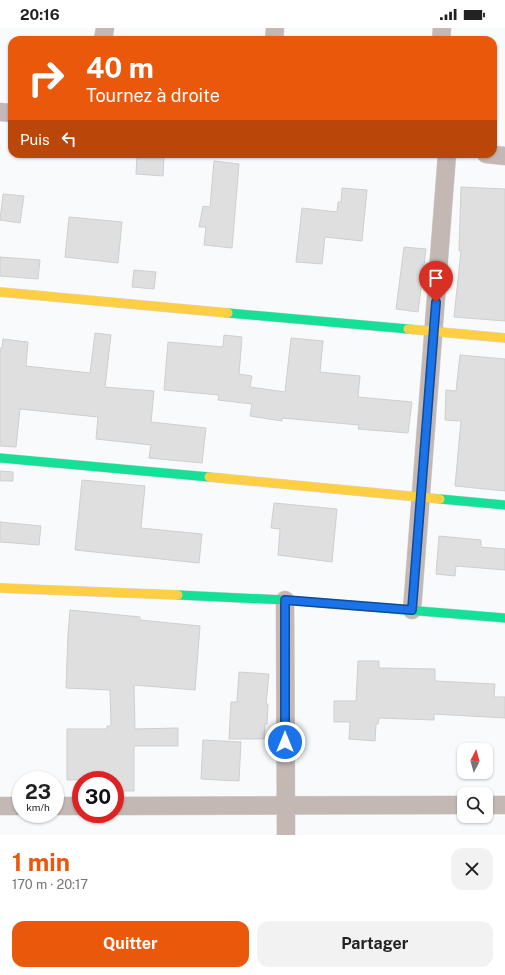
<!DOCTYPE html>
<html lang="fr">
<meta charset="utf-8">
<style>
:root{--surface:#fff;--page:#f2f2f2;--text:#222;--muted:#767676;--accent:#ea580c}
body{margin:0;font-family:"Public Sans",sans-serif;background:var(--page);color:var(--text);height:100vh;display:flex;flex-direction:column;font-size:15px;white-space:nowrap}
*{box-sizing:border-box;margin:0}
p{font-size:13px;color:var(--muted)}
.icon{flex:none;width:22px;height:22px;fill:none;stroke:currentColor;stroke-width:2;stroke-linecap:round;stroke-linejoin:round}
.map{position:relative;height:807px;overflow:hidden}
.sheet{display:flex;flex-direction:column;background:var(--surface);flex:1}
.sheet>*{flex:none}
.guide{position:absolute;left:8px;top:8px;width:489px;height:122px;border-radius:12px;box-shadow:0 1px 3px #0004;background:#ea580c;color:#fff;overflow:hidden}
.needle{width:26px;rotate:6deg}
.buttons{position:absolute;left:457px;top:715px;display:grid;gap:8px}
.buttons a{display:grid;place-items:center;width:36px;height:36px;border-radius:8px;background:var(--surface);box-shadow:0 1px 3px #0004;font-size:20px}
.speed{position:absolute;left:12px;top:743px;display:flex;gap:8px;font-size:20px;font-weight:700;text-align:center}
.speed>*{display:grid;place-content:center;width:52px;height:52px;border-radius:50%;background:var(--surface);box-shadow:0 1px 3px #0004;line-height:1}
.speed small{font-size:10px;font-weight:400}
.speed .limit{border:6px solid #d22;background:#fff;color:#111}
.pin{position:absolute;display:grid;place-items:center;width:34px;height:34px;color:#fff;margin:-41px -17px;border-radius:50% 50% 50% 0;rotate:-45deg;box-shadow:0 0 4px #0007}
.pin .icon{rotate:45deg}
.me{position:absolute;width:44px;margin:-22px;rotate:0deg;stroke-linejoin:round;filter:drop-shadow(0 0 3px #0008)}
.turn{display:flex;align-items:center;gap:14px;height:84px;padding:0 12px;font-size:18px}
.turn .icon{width:52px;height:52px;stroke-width:2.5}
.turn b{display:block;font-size:28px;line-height:34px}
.then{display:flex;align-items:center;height:38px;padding:0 12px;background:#0003;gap:8px;font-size:15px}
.round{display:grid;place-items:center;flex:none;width:42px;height:42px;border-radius:12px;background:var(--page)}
.summary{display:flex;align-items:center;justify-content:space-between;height:68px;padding:0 12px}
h1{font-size:24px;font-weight:700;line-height:30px;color:var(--accent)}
.action{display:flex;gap:8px;margin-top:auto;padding:8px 12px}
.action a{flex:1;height:46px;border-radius:12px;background:var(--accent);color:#fff;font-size:16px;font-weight:700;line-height:46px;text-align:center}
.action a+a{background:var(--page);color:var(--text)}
.status{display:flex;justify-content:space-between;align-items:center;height:28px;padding:0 20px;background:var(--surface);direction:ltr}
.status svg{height:11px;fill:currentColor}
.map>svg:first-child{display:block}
.building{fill:#dfdfe0;stroke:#cfcfcf}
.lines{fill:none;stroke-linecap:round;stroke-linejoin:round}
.street-casing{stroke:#d6d7d8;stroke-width:19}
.fast-casing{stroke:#d6d7d8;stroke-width:10}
.slow-casing{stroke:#d6d7d8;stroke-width:10}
.street{stroke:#c4b8b5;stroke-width:18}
.fast{stroke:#16e098;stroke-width:9}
.slow{stroke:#ffcf43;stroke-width:9}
.route-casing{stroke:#114b97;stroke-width:10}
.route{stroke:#1a73e8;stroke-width:7}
</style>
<div class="status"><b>20:16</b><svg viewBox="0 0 49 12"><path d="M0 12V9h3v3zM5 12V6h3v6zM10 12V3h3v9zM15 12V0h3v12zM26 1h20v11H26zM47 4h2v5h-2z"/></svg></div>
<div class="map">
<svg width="505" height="807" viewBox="0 0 505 807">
<rect width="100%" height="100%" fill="#f8fafc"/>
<!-- building -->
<path class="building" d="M 137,127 L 164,129 L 163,148 L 136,146 Z
M 214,133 L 239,136 L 232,220 L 204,217 L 206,199 L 199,199 L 203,178 L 210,179 Z
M 461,159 L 505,161 L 505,293 L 454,289 L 461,223 L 459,223 Z
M 342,160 L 367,162 L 362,213 L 325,209 L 322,236 L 296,234 L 302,180 L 337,184 L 338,174 L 341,174 Z
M 3,166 L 24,168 L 20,195 L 0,192 Z
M 69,189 L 122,194 L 118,235 L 65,229 Z
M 404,219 L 426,221 L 418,284 L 396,281 Z
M 0,229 L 40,232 L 38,251 L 0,248 Z
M 134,242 L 156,244 L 154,261 L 132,259 Z
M 95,305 L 111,307 L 105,359 L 154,363 L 151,394 L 206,400 L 202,435 L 149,430 L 151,417 L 96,411 L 98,389 L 20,381 L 16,419 L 0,418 L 0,320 L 2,320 L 3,311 L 28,314 L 26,338 L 90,345 Z
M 224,307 L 242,309 L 239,346 L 252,348 L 250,359 L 285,364 L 291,310 L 323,313 L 320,344 L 360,348 L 358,369 L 412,374 L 408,405 L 358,401 L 359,397 L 282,390 L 282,393 L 250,388 L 252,376 L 218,372 L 219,367 L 164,362 L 168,314 L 223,319 Z
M 460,327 L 505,331 L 505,463 L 455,458 L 461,393 L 445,392 L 446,362 L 456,363 Z
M 0,443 L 13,444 L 13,453 L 0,453 Z
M 82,452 L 145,458 L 141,500 L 202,506 L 199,535 L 75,522 Z
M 274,475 L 337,481 L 332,534 L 278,527 L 280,501 L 271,500 Z
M 0,494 L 41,498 L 39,517 L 0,514 Z
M 439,508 L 481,512 L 481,519 L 505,521 L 505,542 L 456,538 L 455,548 L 436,546 Z
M 70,582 L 140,589 L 140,592 L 200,598 L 195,662 L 134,657 L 135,701 L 178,700 L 178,718 L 134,718 L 134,763 L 115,763 L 115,752 L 67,752 L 67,701 L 107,701 L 107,698 L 111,698 L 110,662 L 66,660 L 68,606 Z
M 358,633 L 379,633 L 379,640 L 435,641 L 435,653 L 495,656 L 494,669 L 505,669 L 505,690 L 434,686 L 434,692 L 379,690 L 378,696 L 376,696 L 375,713 L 349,711 L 350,694 L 334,694 L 334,673 L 356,673 Z
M 239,644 L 269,646 L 266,676 L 268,676 L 267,696 L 265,696 L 264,711 L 229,711 L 231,674 L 237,674 Z
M 203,712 L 241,714 L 239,753 L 201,751 Z"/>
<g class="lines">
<defs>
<path id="street" d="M 103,12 L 105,0
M 274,12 L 275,0
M 441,12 L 442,0
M 0,84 L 12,85
M 486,126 L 505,128
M 285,572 L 286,807
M 412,582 L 447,126
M 486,777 L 505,777
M 0,778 L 21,778
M 55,778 L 81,778
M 115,778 L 464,777"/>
<path id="fast" d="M 228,285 L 408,301
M 0,430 L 209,449
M 440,471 L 505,477
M 178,567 L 285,572 L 505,590"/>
<path id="slow" d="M 0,264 L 228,285
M 408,301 L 505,310
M 209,449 L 440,471
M 0,560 L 178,567"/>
</defs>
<!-- street casing -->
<use href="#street" class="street-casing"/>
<!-- fast casing -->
<use href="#fast" class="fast-casing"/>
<!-- slow casing -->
<use href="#slow" class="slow-casing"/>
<!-- street -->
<use href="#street" class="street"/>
<!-- fast -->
<use href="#fast" class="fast"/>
<!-- slow -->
<use href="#slow" class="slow"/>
</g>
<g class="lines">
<defs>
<path id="route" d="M 285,714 L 285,572 L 412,582 L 436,274"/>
</defs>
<!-- route casing -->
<use href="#route" class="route-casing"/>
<!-- route -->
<use href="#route" class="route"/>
</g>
</svg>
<div class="buttons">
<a><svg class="needle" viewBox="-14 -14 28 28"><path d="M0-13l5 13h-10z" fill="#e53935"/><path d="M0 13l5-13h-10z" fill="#767676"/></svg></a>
<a><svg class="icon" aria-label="search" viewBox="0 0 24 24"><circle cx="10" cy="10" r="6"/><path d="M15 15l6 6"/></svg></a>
</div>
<div class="speed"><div>23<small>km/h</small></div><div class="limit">30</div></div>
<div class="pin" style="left:436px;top:274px;background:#d93025"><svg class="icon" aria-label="arrive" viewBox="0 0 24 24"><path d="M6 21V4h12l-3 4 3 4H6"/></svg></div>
<svg class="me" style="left:285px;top:714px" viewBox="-20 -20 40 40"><circle r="17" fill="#1a73e8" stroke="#fff" stroke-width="3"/><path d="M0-11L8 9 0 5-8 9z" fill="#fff"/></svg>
<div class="guide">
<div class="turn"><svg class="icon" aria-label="right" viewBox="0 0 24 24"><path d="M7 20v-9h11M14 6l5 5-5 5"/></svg><div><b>40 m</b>Tournez à droite</div></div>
<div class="then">Puis<svg class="icon" aria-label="left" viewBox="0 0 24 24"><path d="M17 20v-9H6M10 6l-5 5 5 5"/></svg></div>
</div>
</div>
<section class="sheet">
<div class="summary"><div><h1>1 min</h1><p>170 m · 20:17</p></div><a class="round"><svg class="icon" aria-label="close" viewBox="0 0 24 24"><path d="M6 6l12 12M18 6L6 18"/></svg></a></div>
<div class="action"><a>Quitter</a><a>Partager</a></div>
</section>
